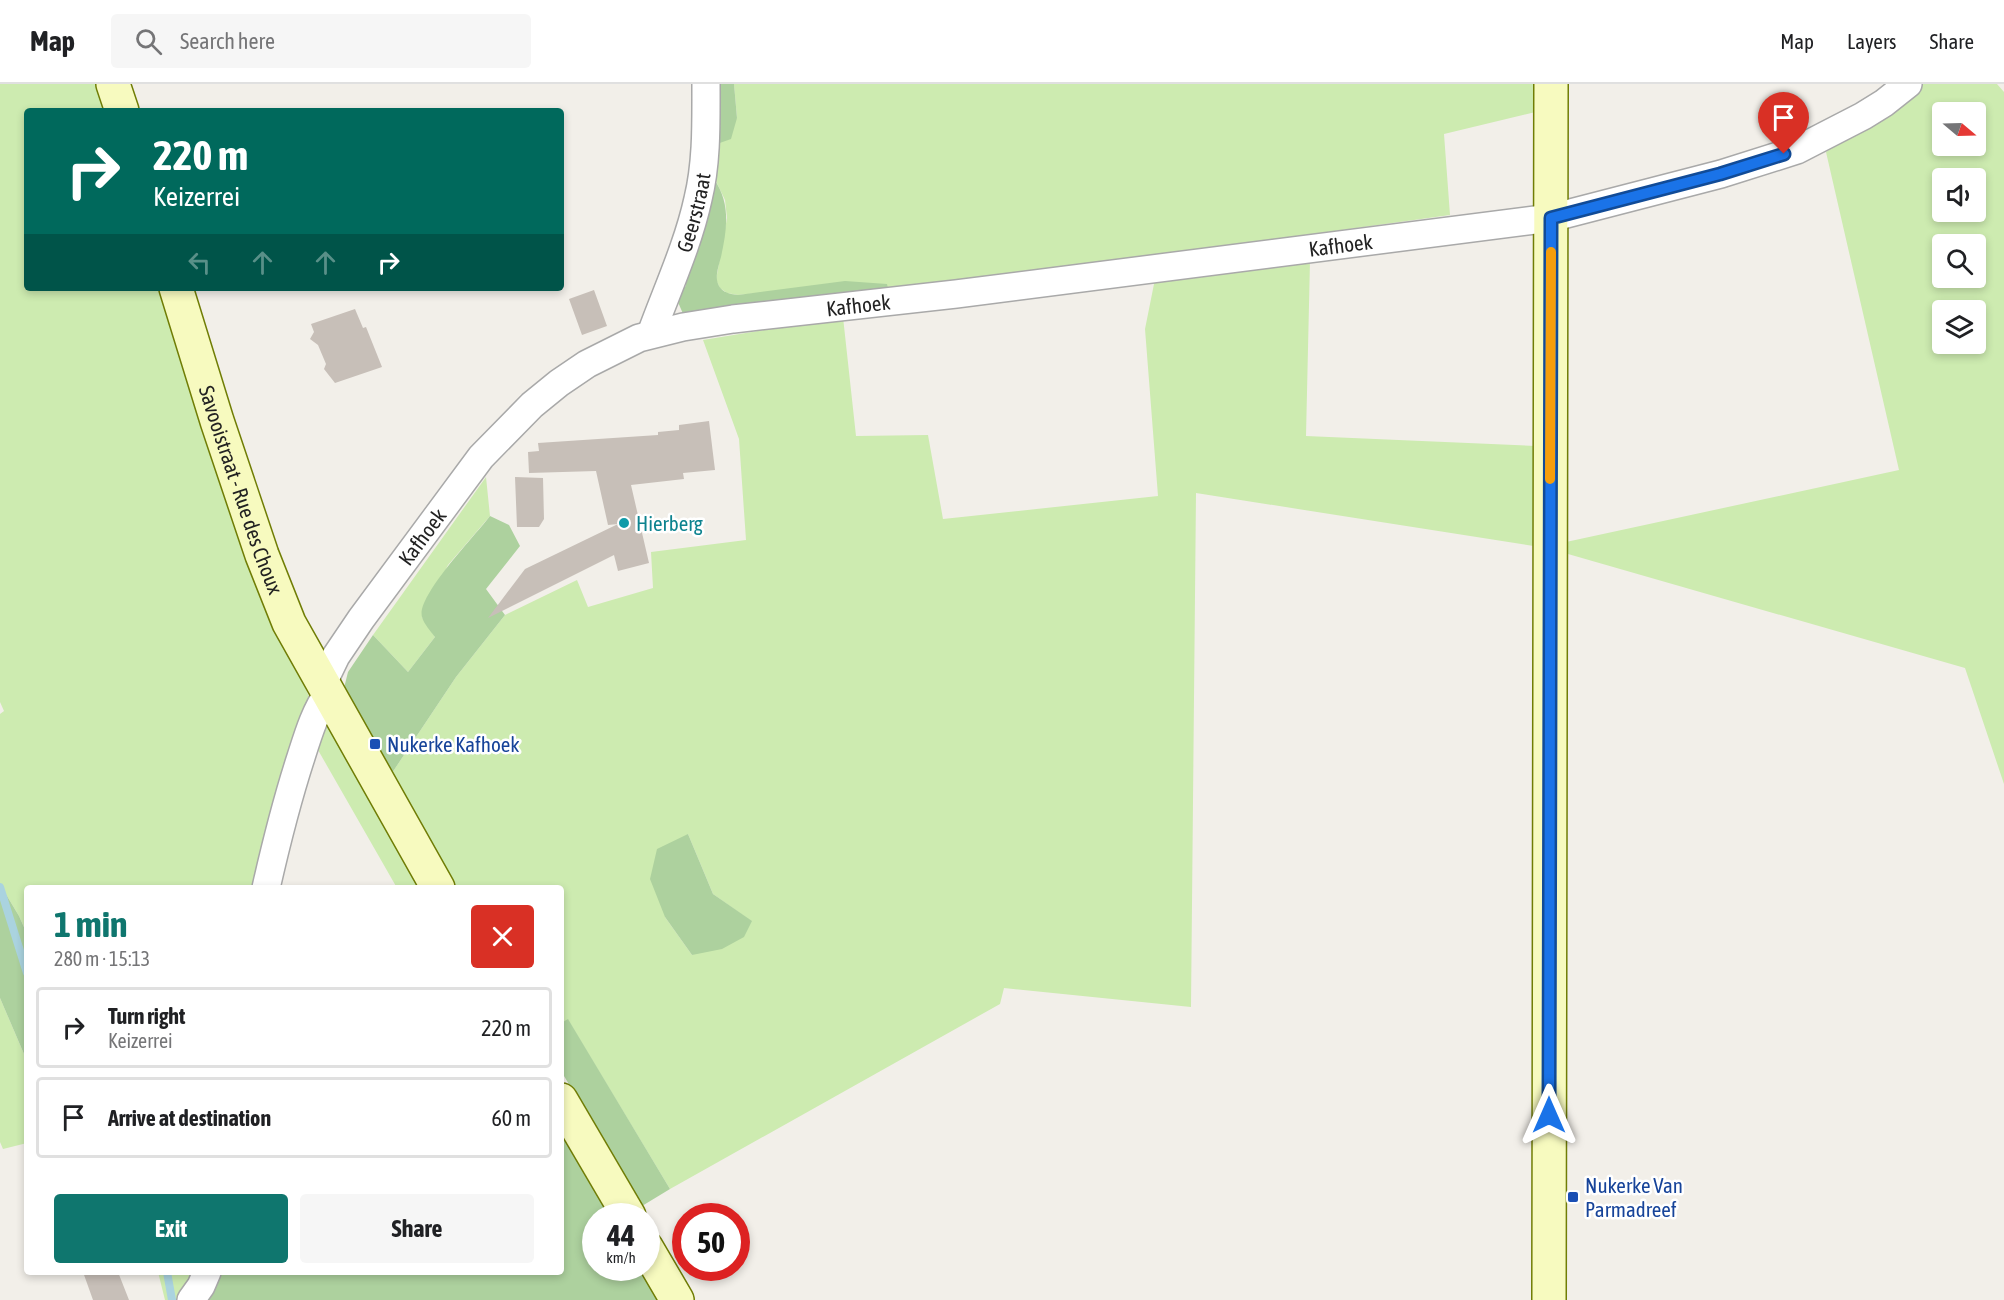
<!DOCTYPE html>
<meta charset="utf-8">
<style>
:root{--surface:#fff;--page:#f6f6f6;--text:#202124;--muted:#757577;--line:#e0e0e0;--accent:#0f766e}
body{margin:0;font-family:"Asap Condensed",sans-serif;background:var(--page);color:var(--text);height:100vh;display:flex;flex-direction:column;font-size:22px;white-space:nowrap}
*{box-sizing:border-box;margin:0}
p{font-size:20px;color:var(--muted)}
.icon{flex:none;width:33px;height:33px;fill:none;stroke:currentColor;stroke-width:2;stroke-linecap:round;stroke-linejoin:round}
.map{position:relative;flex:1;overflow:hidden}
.drawer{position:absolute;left:24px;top:801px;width:540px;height:390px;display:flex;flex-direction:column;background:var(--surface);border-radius:6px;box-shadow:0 3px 9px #0003}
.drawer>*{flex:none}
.top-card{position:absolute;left:24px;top:24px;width:540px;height:183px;border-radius:6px;box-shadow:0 3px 9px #0003;background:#00695c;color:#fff;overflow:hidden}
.needle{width:39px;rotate:109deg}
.fabs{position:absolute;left:1932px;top:18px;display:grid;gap:12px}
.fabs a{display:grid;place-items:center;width:54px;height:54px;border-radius:6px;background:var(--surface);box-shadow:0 3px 9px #0003;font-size:30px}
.speed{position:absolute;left:582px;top:1119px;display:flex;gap:12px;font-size:30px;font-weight:700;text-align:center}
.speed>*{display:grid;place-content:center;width:78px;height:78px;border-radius:50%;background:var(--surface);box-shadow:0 3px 9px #0003;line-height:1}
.speed small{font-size:15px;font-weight:400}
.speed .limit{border:9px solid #d22;background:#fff;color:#111}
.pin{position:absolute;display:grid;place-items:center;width:51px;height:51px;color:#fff;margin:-62px -26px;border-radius:50% 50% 50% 0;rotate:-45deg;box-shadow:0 0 6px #0007}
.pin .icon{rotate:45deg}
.me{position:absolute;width:66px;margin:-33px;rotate:0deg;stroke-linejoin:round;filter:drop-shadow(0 0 4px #0008)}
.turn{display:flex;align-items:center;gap:21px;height:126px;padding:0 30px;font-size:27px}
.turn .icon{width:78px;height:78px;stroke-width:2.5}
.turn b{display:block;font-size:42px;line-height:51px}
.lanes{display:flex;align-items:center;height:57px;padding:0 30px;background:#0003;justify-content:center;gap:30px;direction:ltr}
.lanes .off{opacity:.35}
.round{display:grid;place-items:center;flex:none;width:63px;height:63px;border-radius:6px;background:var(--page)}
.head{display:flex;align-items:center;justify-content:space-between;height:102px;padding:0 30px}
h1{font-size:36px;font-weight:700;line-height:45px;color:var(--accent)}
.button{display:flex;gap:12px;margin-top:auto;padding:12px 30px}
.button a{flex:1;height:69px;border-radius:6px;background:var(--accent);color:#fff;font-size:24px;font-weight:700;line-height:69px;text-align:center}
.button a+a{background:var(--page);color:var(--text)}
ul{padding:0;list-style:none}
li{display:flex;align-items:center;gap:18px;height:81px;margin:0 12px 9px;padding:0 18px;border:3px solid var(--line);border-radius:6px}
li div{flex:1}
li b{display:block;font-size:22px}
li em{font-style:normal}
header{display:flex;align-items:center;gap:36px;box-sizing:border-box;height:84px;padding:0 30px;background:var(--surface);border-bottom:2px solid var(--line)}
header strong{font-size:28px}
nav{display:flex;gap:33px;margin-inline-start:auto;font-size:21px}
.search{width:420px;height:54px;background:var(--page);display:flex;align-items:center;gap:15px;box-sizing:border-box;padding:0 21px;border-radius:6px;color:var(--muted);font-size:22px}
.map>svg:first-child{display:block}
.grass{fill:#cdebb0;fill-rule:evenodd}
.forest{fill:#add19e}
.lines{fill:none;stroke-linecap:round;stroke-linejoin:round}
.stream{stroke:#aad3df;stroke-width:8}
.building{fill:#c7bfb8}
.street-casing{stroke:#a9a9a9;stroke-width:30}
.secondary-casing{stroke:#707d05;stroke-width:36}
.street{stroke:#fff;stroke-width:27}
.secondary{stroke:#f7fabf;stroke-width:33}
.route-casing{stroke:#114b97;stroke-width:15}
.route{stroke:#1a73e8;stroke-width:10}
.slow{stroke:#f59e0b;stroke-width:10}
.culture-dot{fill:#0f9aa8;stroke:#fff;stroke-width:2}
.transit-dot{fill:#1a4fb4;stroke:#fff;stroke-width:2}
.labels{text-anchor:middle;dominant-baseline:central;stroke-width:5;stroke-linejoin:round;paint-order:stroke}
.street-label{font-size:21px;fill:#222;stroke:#fff}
.culture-label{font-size:21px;fill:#0d838f;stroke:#fff;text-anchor:start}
.transit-label{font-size:21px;fill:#164399;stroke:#fff;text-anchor:start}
</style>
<header>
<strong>Map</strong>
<div class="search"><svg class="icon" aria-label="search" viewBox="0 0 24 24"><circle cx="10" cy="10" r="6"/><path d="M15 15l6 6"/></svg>Search here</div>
<nav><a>Map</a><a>Layers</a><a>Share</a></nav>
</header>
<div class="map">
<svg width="2004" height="1216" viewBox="0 0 2004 1216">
<rect width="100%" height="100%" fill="#f2efe9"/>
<!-- grass -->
<path class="grass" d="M 0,0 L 102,0 L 110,27 L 27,27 L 27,204 L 163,204 L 256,492 L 311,617 L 259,804 L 27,804 L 27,850 L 19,832 L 4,807 L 0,805 L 0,630 L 4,627 L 0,618 Z
M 734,0 L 1540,0 L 1540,27 L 1444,50 L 1450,131 L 889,209 L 778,207 L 738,211 L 727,209 L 720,204 L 716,196 L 727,134 L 725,116 L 715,95 L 714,61 L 737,34 Z
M 1920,0 L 1997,0 L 2004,8 L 2004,700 L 1965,584 L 1568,470 L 1566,458 L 1899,386 L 1826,68 ZM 1942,28 L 1976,28 L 1976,62 L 1942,62 ZM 1942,94 L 1976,94 L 1976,128 L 1942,128 ZM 1942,160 L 1976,160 L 1976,194 L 1942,194 ZM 1942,226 L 1976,226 L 1976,260 L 1942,260 Z
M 1310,177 L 1306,352 L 1536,362 L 1540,463 L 1196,409 L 1191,923 L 1004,904 L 1000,920 L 670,1105 L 568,936 L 561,939 L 561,804 L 455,804 L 390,692 L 456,593 L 505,531 L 577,496 L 588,523 L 653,504 L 651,468 L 746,456 L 739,355 L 703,256 L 843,233 L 856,352 L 928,351 L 943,435 L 1158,412 L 1145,245 L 1155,195 ZM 688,750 L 713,810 L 751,837 L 692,871 L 665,833 Z
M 486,393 L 490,432 L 448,481 L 422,533 L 435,553 L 408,588 L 373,551 Z
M 324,634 L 422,804 L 397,804 L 314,659 Z
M 0,914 L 27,977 L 27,1059 L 3,1065 L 0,1058 Z
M 158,1188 L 198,1188 L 182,1216 L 165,1216 Z"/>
<!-- forest -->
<path class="forest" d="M 711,0 L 734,0 L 737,34 L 731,55 L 714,61 Z
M 714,95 C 731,120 727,145 721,173 C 719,180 716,190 717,196 C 719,208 729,210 738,211 L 845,197 L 887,200 L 889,209 L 684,232 L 674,209 L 686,202 L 683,195 Z
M 490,432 L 509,441 L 520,462 L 486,505 L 505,531 L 456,593 L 390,692 L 344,604 L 348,588 L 373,551 L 408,588 L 435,553 C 431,548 424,540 422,533 C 416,512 476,451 490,432 Z
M 688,750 L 713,810 L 752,837 L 744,853 L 722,865 L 692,871 L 665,833 L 650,795 L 657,765 Z
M 0,805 L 4,807 L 19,832 L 27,850 L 27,977 L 0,914 Z
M 568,935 L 670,1105 L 642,1122 L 561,987 L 561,939 Z
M 561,1045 L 611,1132 L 596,1132 L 596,1184 L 641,1184 L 659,1216 L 202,1216 L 218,1188 L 561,1188 Z"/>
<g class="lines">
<!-- stream -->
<path class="stream" d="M 0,803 L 27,889
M 167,1188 L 172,1216"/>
</g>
<!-- building -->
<path class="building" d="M 594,206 L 607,242 L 582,251 L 569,215 Z
M 355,225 L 363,244 L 366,243 L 382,283 L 335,299 L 324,285 L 326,280 L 318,261 L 310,255 L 314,248 L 311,240 Z
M 709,337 L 715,386 L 683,389 L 684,395 L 631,401 L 649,479 L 618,487 L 614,471 L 488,534 L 525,485 L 618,440 L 608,441 L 596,387 L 529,389 L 528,368 L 539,367 L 538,359 L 658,351 L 658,348 L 679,346 L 679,341 Z
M 515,393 L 543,394 L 544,435 L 539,443 L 517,443 Z
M 83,1188 L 118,1188 L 129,1216 L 93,1216 Z"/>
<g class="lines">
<defs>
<g id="street">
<path id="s1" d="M 651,250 C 667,206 688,161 698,115 C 707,78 706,38 706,0"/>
<path id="s2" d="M 323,599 L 336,572 L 361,535 L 481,373 L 532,321 L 559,299 L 587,280 L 639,254 L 683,243 L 733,235 L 956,210 L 1551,134 L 1721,90 L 1797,66 L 1863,32 L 1884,19 L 1908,0"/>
<path d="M 266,804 C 276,760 287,716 301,673 C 308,651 315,627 329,608"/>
<path d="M 191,1216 L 201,1202 L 207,1188"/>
</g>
<g id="secondary">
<path d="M 113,0 L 122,27"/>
<path id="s3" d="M 176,204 L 217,337 L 262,471 L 289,539 L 438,804"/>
<path d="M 561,1016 L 629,1132"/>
<path d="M 646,1163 L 677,1216"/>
<path d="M 1549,1216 L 1551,0"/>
</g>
</defs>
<!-- street casing -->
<use href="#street" class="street-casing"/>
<!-- secondary casing -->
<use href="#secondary" class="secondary-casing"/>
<!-- street -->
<use href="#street" class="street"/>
<!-- secondary -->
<use href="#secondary" class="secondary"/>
</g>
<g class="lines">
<defs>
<path id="route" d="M 1549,1031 L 1551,134 L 1720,90 L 1784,70"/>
</defs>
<!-- route casing -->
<use href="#route" class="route-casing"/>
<!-- route -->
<use href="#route" class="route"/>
<!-- slow -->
<path class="slow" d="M 1550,395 L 1551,168"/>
</g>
<!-- markers -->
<circle class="culture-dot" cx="624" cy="439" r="6"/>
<g class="transit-dot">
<rect x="369" y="654" width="12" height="12" rx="3"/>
<rect x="1567" y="1107" width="12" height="12" rx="3"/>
</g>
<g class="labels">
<!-- street labels -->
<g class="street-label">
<text stroke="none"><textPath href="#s1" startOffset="129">Geerstraat</textPath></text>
<text stroke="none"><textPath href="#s2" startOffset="1184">Kafhoek</textPath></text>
<text stroke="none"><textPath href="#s2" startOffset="698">Kafhoek</textPath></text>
<text stroke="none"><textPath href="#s3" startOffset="212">Savooistraat - Rue des Choux</textPath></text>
<text stroke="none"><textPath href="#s2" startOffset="177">Kafhoek</textPath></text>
</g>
<!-- culture labels -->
<g class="culture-label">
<text x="636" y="439">Hierberg</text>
</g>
<!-- transit labels -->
<g class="transit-label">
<text x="387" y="660">Nukerke Kafhoek</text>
<text x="1585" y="1101">Nukerke Van<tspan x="1585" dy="24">Parmadreef</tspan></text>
</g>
</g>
</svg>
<div class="fabs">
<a><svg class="needle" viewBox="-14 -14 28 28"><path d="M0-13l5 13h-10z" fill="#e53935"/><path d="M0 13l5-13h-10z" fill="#757577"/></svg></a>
<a><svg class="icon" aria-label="sound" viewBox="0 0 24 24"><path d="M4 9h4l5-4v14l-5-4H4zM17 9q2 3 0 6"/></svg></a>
<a><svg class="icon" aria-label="search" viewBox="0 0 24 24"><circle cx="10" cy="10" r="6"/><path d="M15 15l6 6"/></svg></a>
<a><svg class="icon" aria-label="layers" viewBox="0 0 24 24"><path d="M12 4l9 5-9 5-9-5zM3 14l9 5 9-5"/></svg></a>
</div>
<div class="speed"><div>44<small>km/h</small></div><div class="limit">50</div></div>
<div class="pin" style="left:1784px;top:70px;background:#d93025"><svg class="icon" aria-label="arrive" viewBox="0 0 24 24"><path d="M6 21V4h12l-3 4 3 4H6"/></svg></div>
<svg class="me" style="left:1549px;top:1031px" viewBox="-20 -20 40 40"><path d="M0-17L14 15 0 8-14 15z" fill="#1a73e8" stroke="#fff" stroke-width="4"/></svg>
<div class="top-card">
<div class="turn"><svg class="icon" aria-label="right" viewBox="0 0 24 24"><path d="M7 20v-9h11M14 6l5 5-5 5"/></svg><div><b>220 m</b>Keizerrei</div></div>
<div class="lanes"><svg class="icon off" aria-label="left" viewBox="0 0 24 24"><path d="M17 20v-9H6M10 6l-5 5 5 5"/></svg><svg class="icon off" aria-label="ahead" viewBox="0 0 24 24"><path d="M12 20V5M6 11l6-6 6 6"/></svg><svg class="icon off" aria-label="ahead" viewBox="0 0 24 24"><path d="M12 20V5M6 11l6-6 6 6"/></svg><svg class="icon" aria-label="right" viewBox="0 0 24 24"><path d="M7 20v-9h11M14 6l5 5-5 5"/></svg></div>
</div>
<section class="drawer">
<div class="head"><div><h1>1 min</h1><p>280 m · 15:13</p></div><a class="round" style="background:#d93025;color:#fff"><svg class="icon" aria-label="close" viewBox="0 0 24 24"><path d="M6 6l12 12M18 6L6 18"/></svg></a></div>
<ul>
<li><svg class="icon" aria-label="right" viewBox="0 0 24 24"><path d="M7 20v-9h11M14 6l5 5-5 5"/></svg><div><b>Turn right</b><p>Keizerrei</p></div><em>220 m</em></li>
<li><svg class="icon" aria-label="arrive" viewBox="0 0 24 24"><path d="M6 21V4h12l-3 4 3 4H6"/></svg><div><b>Arrive at destination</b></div><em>60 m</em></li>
</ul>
<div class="button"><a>Exit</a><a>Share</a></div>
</section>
</div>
